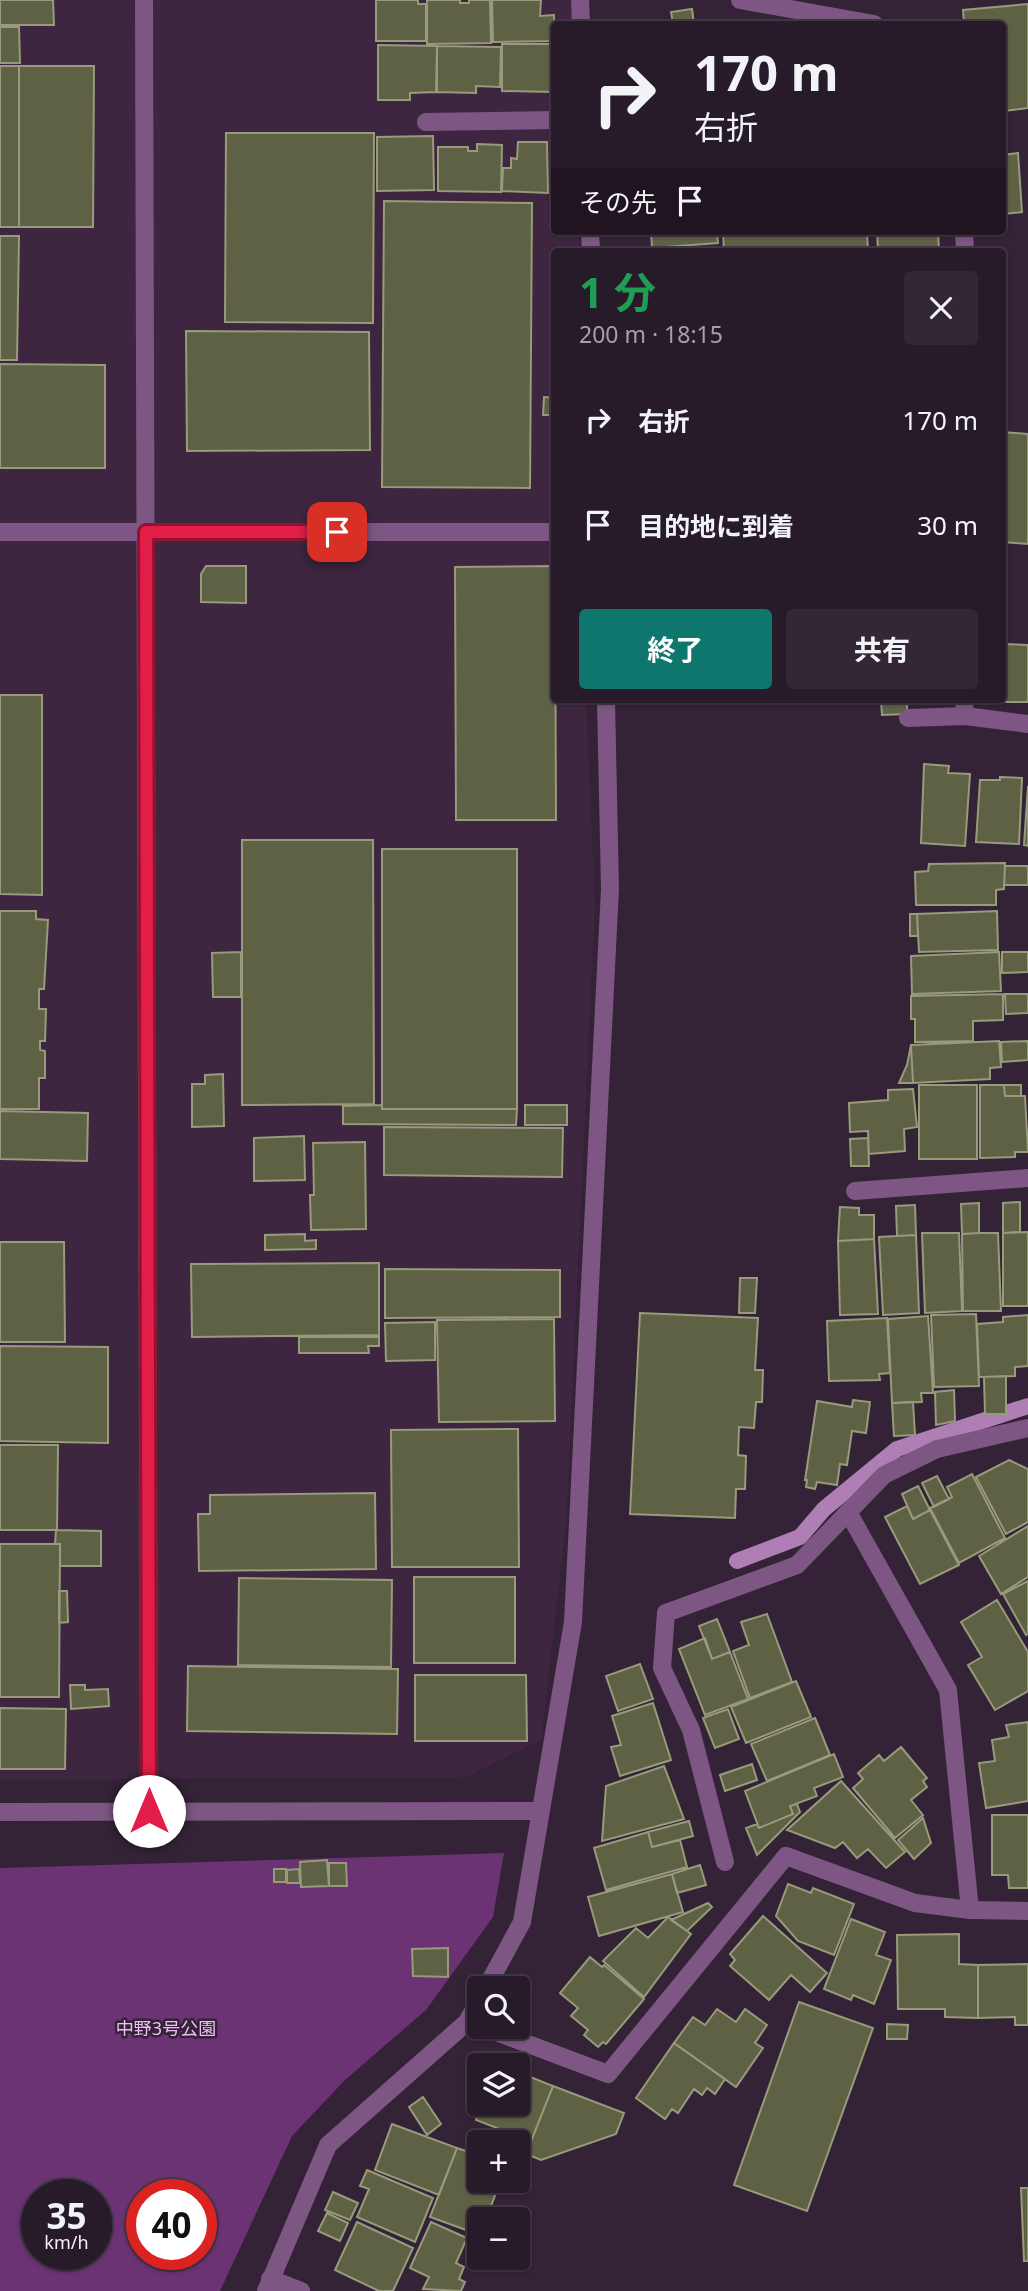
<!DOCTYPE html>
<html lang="ja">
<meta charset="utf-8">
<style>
:root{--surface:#271a29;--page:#332735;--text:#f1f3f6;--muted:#a4a1a8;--line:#433846;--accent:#0f766e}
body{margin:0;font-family:"Noto Sans","Noto Sans JP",sans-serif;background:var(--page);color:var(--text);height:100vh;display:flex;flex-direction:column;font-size:26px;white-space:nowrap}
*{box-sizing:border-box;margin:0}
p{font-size:23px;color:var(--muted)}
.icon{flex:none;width:38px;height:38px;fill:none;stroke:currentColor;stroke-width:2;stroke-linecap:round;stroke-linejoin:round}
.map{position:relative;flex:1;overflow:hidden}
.details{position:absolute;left:551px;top:248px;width:455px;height:455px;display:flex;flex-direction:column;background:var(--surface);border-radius:7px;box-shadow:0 2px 5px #0004,0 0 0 2px var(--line)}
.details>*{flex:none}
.hud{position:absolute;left:551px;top:21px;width:455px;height:214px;border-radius:7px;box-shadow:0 2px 5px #0004,0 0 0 2px var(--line);background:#271a29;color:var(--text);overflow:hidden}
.buttons{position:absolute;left:467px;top:1976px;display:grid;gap:14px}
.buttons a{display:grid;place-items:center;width:63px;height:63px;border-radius:7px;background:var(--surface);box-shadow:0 2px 5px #0004,0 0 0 2px var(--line);font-size:35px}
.speed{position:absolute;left:21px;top:2179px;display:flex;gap:14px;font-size:35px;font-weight:700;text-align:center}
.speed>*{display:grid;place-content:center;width:91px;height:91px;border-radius:50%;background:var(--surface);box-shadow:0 2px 5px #0004,0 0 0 2px var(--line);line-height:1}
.speed small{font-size:18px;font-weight:400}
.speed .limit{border:10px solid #d22;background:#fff;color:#111}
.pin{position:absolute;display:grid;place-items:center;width:60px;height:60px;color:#fff;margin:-30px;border-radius:14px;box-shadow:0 4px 10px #0006}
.me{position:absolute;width:77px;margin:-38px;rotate:0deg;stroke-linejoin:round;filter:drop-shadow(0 0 5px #0008)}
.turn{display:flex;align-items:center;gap:24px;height:147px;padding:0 28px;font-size:32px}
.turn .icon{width:91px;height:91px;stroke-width:2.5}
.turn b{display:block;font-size:49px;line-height:60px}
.then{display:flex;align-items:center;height:66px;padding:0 28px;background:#0003;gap:14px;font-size:26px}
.round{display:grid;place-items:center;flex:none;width:74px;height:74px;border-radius:7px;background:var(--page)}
.headline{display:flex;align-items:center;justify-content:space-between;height:119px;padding:0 28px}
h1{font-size:42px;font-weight:700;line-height:52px;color:#1e9e55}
.primary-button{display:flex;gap:14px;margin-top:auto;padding:14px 28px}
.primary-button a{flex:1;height:80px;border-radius:7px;background:var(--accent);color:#fff;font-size:28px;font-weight:700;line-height:80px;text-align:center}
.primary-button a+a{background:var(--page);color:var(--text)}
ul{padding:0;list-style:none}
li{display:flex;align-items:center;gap:21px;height:105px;padding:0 28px}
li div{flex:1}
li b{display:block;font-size:26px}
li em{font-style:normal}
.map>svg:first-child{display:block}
.built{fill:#3e2641}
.green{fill:#6b3274;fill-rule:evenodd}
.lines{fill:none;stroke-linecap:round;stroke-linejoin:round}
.stream{stroke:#ae7eb5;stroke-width:16}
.building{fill:#5e6143;stroke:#979b7b;stroke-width:2}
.minor{stroke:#7d5683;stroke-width:18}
.route-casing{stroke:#92132f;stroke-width:18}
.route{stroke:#e11d48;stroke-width:12}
.labels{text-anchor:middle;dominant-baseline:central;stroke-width:5;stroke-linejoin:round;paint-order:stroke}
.park-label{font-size:18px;fill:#efbdf7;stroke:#342237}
</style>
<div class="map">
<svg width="1028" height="2291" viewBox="0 0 1028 2291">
<rect width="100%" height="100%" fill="#342237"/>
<!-- built -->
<path class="built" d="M 0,0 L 579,0 L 579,24 L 555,24 L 555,231 L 579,231 L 579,252 L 555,252 L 555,700 L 586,700 L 595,902 L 566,1524 L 541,1740 L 466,1777 L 0,1780 Z"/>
<!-- green -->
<path class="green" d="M 504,1853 L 493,1917 L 426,2010 L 345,2080 L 292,2136 L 220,2291 L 0,2291 L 0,1868 ZM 37,2194 L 96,2194 L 96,2254 L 37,2254 ZM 142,2194 L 201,2194 L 201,2254 L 142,2254 Z"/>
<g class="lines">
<!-- stream -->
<path class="stream" d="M 737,1561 L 800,1537 L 824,1509 L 897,1449 L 1028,1406"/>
</g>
<!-- building -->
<path class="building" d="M 0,0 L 53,0 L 54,25 L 0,25 Z
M 376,0 L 418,0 L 418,4 L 426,4 L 426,41 L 376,41 Z
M 427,0 L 460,0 L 460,3 L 469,3 L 469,0 L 490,0 L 491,43 L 427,44 Z
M 492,0 L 541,0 L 540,16 L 554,15 L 555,41 L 493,42 Z
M 1028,4 L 1028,108 L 1003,111 L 1003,24 L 964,24 L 963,10 Z
M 692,9 L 694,24 L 673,24 L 671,12 Z
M 0,27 L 19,27 L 20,63 L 0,63 Z
M 502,44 L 555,44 L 553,92 L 502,91 Z
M 378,45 L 437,46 L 436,92 L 410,93 L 410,100 L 378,100 Z
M 437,46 L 501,47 L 500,87 L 476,86 L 476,93 L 437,92 Z
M 0,66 L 19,66 L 19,227 L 0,227 Z
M 19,66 L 94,66 L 93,227 L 19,227 Z
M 226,133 L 374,133 L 373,323 L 225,322 Z
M 433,136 L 434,190 L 377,191 L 377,137 Z
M 518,142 L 547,142 L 548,193 L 502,191 L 503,168 L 511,168 L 511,158 L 517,159 Z
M 477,144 L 502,145 L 501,192 L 438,191 L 438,147 L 468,147 L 468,151 L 477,151 Z
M 1018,153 L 1022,212 L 1003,214 L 1003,155 Z
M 384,201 L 532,203 L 530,488 L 382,487 Z
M 651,231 L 717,231 L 718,243 L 652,248 Z
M 723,231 L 867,231 L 868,252 L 724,252 Z
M 877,231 L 938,231 L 939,252 L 878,252 Z
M 0,236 L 19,236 L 17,360 L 0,360 Z
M 186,331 L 369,332 L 370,450 L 187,451 Z
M 0,364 L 105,365 L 105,468 L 0,468 Z
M 544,397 L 555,398 L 555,415 L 543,415 Z
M 1003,432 L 1028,434 L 1028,544 L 1003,542 Z
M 206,566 L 246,566 L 246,603 L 201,602 L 201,574 Z
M 555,566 L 556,820 L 456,820 L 455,567 Z
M 1003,644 L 1028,645 L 1028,702 L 1000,702 L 1003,700 Z
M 0,695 L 42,695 L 42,895 L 0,894 Z
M 881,700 L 907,700 L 907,714 L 882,715 Z
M 924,764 L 949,766 L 948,773 L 970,774 L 965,846 L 921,843 Z
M 1000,777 L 1022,778 L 1019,844 L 976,842 L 980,780 L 1000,780 Z
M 1028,786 L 1028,846 L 1024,845 Z
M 242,840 L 373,840 L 374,1104 L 242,1105 Z
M 382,849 L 517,849 L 517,1109 L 382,1109 Z
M 1005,863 L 1004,889 L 996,890 L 996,905 L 916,905 L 915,872 L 928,871 L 929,864 Z
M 1005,866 L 1028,866 L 1028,885 L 1004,885 Z
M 0,911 L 36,911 L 36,919 L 48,920 L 44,989 L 39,989 L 39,1009 L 46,1009 L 45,1041 L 40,1041 L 40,1050 L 45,1051 L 45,1078 L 39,1078 L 39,1109 L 0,1109 Z
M 997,911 L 998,950 L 919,952 L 917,914 Z
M 910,914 L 917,914 L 918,936 L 910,936 Z
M 241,952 L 241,997 L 213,997 L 212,953 Z
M 999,952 L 1001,991 L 912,994 L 911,956 Z
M 1002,952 L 1028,952 L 1028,972 L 1002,973 Z
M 1003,994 L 1003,1020 L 973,1021 L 973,1041 L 915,1042 L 915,1019 L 911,1019 L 911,996 Z
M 1005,994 L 1028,994 L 1028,1013 L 1006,1014 Z
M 999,1041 L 1001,1067 L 990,1068 L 990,1079 L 913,1083 L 911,1045 Z
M 1028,1041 L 1028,1060 L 1002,1062 L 1001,1042 Z
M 911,1045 L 913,1083 L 899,1083 L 907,1065 Z
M 223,1074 L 224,1126 L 192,1127 L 192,1084 L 205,1084 L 205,1075 Z
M 919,1085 L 977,1085 L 977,1159 L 919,1159 Z
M 980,1085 L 1004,1085 L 1005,1096 L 1025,1096 L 1028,1152 L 1015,1152 L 1015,1157 L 980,1158 Z
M 1004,1085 L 1021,1085 L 1021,1096 L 1005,1096 Z
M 913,1089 L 917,1127 L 904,1129 L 905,1151 L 869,1154 L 868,1131 L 850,1132 L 849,1103 L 888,1100 L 888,1090 Z
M 382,1105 L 382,1109 L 517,1109 L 516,1125 L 343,1124 L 343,1106 Z
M 525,1105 L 567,1105 L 567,1125 L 525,1125 Z
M 0,1111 L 88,1113 L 87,1161 L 0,1159 Z
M 384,1127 L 563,1128 L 562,1177 L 384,1175 Z
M 304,1136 L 305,1180 L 254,1181 L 254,1138 Z
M 868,1138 L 869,1166 L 851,1166 L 850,1139 Z
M 365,1142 L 366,1229 L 311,1230 L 310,1195 L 314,1195 L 313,1143 Z
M 1020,1202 L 1020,1232 L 1003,1233 L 1003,1203 Z
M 979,1203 L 979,1233 L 962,1234 L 961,1204 Z
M 915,1205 L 916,1235 L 897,1236 L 896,1206 Z
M 840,1207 L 859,1208 L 859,1215 L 874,1215 L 874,1239 L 838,1241 Z
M 1028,1232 L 1028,1306 L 1003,1306 L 1003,1233 Z
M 922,1233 L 959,1233 L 962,1311 L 925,1313 Z
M 979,1233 L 998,1233 L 1001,1311 L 963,1311 L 962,1234 Z
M 305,1234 L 305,1241 L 316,1240 L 316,1249 L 265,1250 L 265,1235 Z
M 916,1235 L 919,1313 L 883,1315 L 879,1237 Z
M 874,1239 L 878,1314 L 840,1315 L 838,1241 Z
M 0,1242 L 64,1242 L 65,1342 L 0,1342 Z
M 379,1263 L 379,1335 L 192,1337 L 191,1264 Z
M 385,1269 L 560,1270 L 560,1317 L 385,1318 Z
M 740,1278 L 757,1278 L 755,1313 L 739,1313 Z
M 640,1313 L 758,1318 L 755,1370 L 763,1370 L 762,1402 L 756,1402 L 754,1428 L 739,1427 L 738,1455 L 746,1456 L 745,1489 L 736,1489 L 735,1518 L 630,1514 Z
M 976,1314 L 979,1386 L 934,1387 L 931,1315 Z
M 1028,1315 L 1028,1366 L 1015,1367 L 1015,1376 L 979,1377 L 977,1324 L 1003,1322 L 1003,1317 Z
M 928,1316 L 933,1393 L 921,1393 L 922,1402 L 892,1403 L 888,1319 Z
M 887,1318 L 890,1373 L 879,1374 L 880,1380 L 829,1381 L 827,1321 Z
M 554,1319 L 555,1421 L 439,1422 L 437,1320 Z
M 435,1322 L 435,1360 L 386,1361 L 385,1323 Z
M 299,1337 L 379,1337 L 379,1346 L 368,1346 L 369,1353 L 299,1353 Z
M 0,1346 L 108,1347 L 108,1443 L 0,1441 Z
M 1006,1376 L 1006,1414 L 985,1414 L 984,1377 Z
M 954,1390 L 955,1421 L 936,1425 L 935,1392 Z
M 853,1400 L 870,1402 L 866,1433 L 852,1431 L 847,1465 L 840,1464 L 837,1485 L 817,1482 L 815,1489 L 806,1487 L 807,1480 L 805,1480 L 817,1401 L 852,1407 Z
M 913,1402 L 915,1435 L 894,1436 L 892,1403 Z
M 518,1429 L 519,1567 L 392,1567 L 391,1430 Z
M 0,1445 L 58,1445 L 57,1530 L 0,1530 Z
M 1009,1460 L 1028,1469 L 1028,1522 L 1006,1534 L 976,1477 Z
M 972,1474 L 1005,1538 L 959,1563 L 930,1508 L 952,1497 L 947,1487 Z
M 937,1476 L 949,1499 L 934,1507 L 922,1483 Z
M 918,1486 L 930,1510 L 913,1519 L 902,1494 Z
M 375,1493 L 376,1569 L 199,1571 L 198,1514 L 210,1514 L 210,1495 Z
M 907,1506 L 913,1519 L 930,1510 L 959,1565 L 920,1584 L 885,1517 Z
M 1028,1526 L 1028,1577 L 1001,1594 L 979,1556 Z
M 56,1530 L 101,1531 L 101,1566 L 60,1566 L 60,1544 L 55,1544 Z
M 0,1544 L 60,1544 L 59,1697 L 0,1697 Z
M 414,1577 L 515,1577 L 515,1663 L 414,1663 Z
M 239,1578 L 392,1580 L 391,1667 L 238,1665 Z
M 1028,1581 L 1028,1634 L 1026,1635 L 1003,1594 Z
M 59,1591 L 67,1591 L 68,1622 L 59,1623 Z
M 997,1600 L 1028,1652 L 1028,1691 L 995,1710 L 968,1665 L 982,1657 L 961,1622 Z
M 767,1614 L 792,1682 L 750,1698 L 733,1651 L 749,1645 L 741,1622 Z
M 717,1619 L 730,1652 L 712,1659 L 699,1626 Z
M 705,1638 L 712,1659 L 730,1652 L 748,1699 L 705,1715 L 679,1649 Z
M 640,1664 L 653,1699 L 618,1711 L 606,1676 Z
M 188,1666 L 398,1669 L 397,1734 L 187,1731 Z
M 415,1675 L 526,1675 L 527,1741 L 415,1741 Z
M 796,1681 L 811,1717 L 746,1743 L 731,1707 Z
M 70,1685 L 85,1685 L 85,1690 L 108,1689 L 109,1706 L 71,1709 Z
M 653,1703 L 671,1760 L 620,1776 L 611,1747 L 621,1745 L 612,1716 Z
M 0,1708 L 66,1709 L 65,1769 L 0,1769 Z
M 728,1709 L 739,1739 L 715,1748 L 703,1718 Z
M 815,1718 L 830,1755 L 767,1781 L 751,1744 Z
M 1028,1722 L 1028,1801 L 986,1808 L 979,1763 L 995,1761 L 992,1740 L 1009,1737 L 1006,1725 Z
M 901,1747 L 927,1778 L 923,1781 L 927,1787 L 911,1800 L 923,1815 L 895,1838 L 853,1788 L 863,1779 L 858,1773 L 879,1755 L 884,1761 Z
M 834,1754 L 843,1777 L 814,1788 L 817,1796 L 790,1806 L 793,1814 L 759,1828 L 745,1791 Z
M 752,1764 L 757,1780 L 725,1791 L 720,1775 Z
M 664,1766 L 684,1819 L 602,1841 L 606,1786 Z
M 841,1781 L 905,1852 L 886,1868 L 868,1849 L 857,1858 L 843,1842 L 835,1848 L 787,1830 Z
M 797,1804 L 800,1812 L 757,1855 L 746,1828 L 757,1824 L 759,1828 L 793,1814 L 790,1806 Z
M 992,1815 L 1028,1815 L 1028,1888 L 1009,1888 L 1008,1875 L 992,1875 Z
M 923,1818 L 931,1843 L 914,1859 L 898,1840 Z
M 689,1821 L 693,1836 L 652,1847 L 648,1832 Z
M 648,1832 L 652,1847 L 680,1840 L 687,1867 L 606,1890 L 594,1848 Z
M 327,1860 L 329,1886 L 301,1887 L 300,1862 Z
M 329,1863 L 346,1863 L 347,1886 L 329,1886 Z
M 700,1865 L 706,1885 L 677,1893 L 672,1874 Z
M 274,1869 L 286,1869 L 286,1882 L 274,1882 Z
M 299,1869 L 300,1883 L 287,1883 L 287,1870 Z
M 672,1874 L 683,1912 L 599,1936 L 588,1897 Z
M 788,1884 L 811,1893 L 813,1888 L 854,1904 L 834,1955 L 798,1941 L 776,1916 Z
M 708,1903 L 712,1907 L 687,1931 L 671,1920 Z
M 763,1916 L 827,1973 L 810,1992 L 791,1975 L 769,2000 L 730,1966 L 735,1960 L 730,1954 Z
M 668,1917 L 691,1934 L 644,1997 L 603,1961 L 636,1928 L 648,1938 Z
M 851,1919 L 885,1932 L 876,1955 L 891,1960 L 874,2004 L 853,1995 L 851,2000 L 824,1989 Z
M 959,1934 L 959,1964 L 978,1965 L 978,2018 L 945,2017 L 945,2009 L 898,2009 L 897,1935 Z
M 448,1948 L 448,1977 L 413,1976 L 412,1949 Z
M 590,1957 L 602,1967 L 604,1965 L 644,1999 L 606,2044 L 603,2042 L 598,2047 L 584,2035 L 588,2030 L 571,2016 L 578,2008 L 560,1993 Z
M 1028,1964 L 1028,2025 L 1015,2025 L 1015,2017 L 978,2018 L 978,1965 Z
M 799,2002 L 873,2028 L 807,2211 L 734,2185 Z
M 717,2009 L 736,2022 L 745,2009 L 767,2025 L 755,2043 L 763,2048 L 736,2087 L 674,2043 L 693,2017 L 705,2025 Z
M 887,2024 L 908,2025 L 907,2039 L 887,2039 Z
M 674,2043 L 725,2079 L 715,2094 L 707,2088 L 702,2095 L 694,2089 L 678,2113 L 672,2109 L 665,2119 L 636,2098 Z
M 518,2072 L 553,2086 L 526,2154 L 518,2151 L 518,2142 L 492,2140 L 497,2128 L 476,2120 L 482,2104 L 518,2104 Z
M 553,2086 L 624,2113 L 616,2134 L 541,2160 L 526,2154 Z
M 423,2097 L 441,2124 L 427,2135 L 409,2107 Z
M 392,2124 L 457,2148 L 439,2195 L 375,2170 Z
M 457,2148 L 480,2156 L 480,2180 L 501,2180 L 486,2219 L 480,2219 L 480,2235 L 430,2217 Z
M 367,2170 L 433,2198 L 415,2242 L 357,2217 L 369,2189 L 360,2186 Z
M 1021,2188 L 1028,2188 L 1028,2261 L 1024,2261 Z
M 333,2192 L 358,2203 L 350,2220 L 325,2210 Z
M 327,2213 L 348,2223 L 340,2241 L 318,2231 Z
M 357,2222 L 413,2248 L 393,2291 L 379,2291 L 335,2270 Z
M 431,2222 L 467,2238 L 456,2263 L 464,2267 L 459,2279 L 465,2282 L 461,2291 L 423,2289 L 429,2277 L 410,2268 Z"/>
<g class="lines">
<!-- minor -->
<path class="minor" d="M 144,0 L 149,1811
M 580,0 L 581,24
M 740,0 L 874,24
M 426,122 L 555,120
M 590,231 L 591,252
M 964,231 L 965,252
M 0,532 L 555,532
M 964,700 L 965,716 L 1028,724
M 908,718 L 965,716
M 855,1191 L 1028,1178
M 848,1512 L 948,1690 L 970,1910
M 0,1812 L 540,1811
M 725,1862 L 691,1730 L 662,1668 L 666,1613 L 797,1565 L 884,1475 L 937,1449 L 1028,1428
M 486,1988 L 522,1922 L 573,1622 L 610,889 L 606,700
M 480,2026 L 608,2074 L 786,1856 L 915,1903 L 970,1910 L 1028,1911
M 270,2279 L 301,2291
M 266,2291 L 328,2145 L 467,2022 L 480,1999"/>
</g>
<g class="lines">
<defs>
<path id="route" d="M 149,1811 L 146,532 L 337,532"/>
</defs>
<!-- route casing -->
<use href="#route" class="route-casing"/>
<!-- route -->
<use href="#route" class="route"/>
</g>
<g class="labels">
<!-- park labels -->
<g class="park-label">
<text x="166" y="2028">中野3号公園</text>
</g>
</g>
</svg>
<div class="buttons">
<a><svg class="icon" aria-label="search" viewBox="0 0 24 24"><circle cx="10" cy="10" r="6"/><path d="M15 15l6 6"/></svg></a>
<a><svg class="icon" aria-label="layers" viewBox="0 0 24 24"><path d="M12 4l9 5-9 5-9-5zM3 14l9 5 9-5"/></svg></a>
<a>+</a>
<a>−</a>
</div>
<div class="speed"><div>35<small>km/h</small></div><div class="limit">40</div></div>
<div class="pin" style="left:337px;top:532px;background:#d93025"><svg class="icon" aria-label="arrive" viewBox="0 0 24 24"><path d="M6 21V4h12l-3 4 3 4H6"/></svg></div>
<svg class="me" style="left:149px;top:1811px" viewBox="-20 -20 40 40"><circle r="19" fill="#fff"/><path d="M0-13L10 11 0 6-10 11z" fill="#e11d48"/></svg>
<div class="hud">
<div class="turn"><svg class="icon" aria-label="right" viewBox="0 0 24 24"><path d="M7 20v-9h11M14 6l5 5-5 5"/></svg><div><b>170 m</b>右折</div></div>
<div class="then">その先<svg class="icon" aria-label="arrive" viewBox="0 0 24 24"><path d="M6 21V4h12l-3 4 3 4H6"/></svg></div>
</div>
<section class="details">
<div class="headline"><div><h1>1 分</h1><p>200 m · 18:15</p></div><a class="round"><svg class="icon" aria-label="close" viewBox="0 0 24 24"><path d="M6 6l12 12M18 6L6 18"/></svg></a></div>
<ul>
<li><svg class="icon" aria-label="right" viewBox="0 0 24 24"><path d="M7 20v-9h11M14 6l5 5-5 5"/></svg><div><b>右折</b></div><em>170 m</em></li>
<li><svg class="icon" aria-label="arrive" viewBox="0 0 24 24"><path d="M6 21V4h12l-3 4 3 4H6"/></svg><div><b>目的地に到着</b></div><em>30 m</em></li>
</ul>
<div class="primary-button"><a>終了</a><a>共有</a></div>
</section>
</div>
